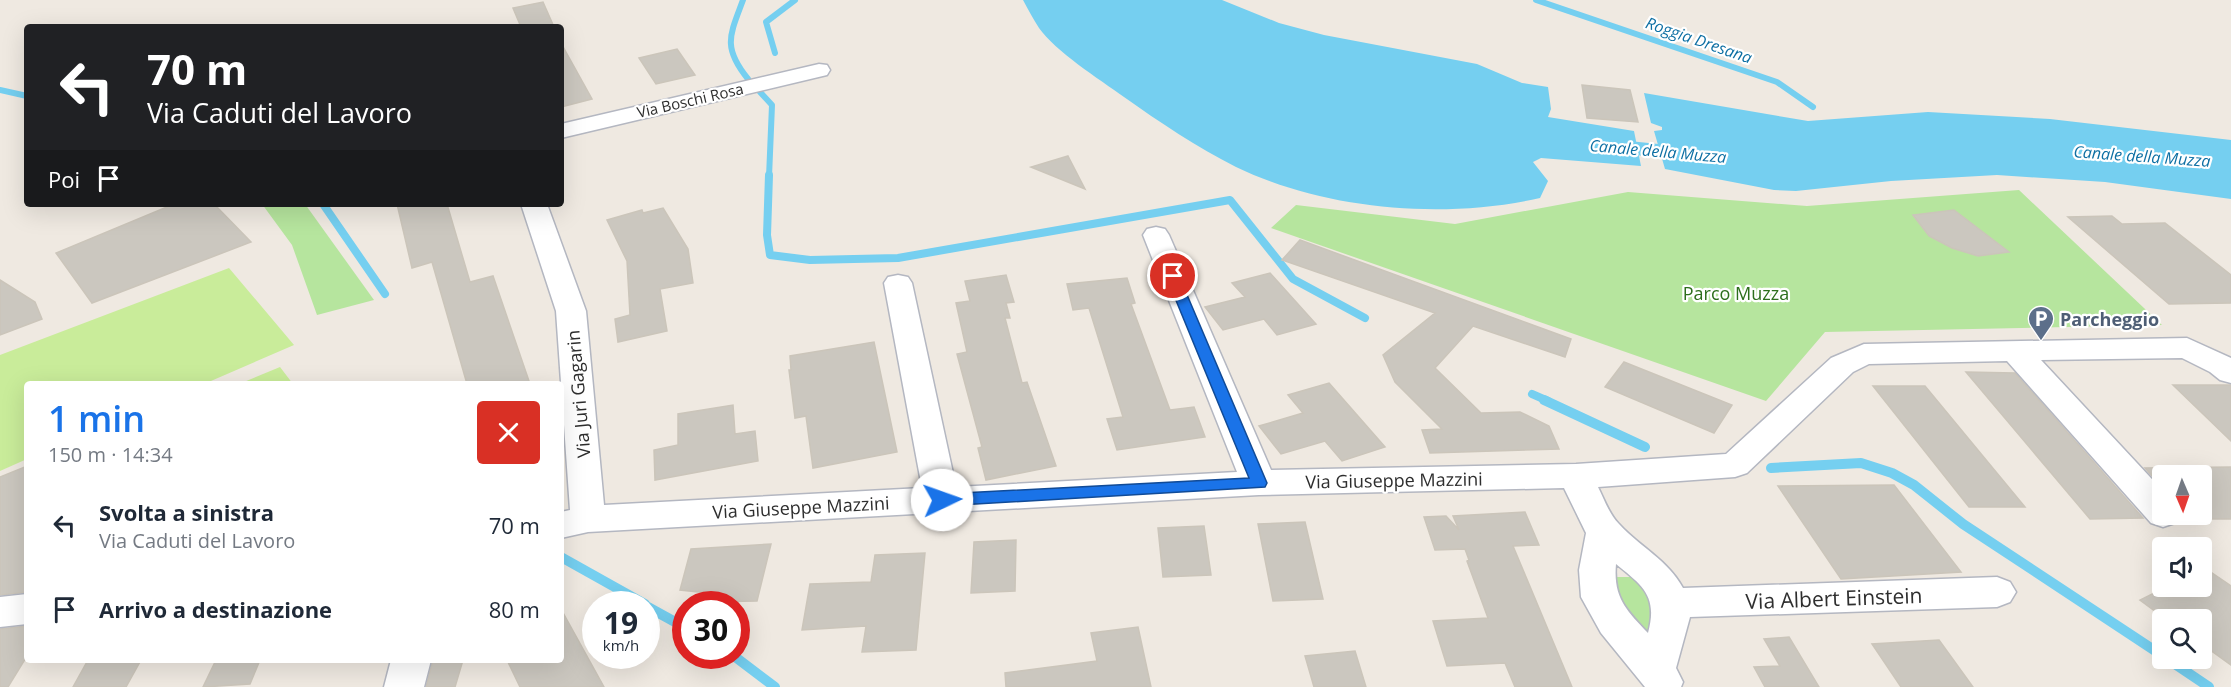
<!DOCTYPE html>
<html lang="it">
<meta charset="utf-8">
<style>
:root{--surface:#fff;--page:#f2f2f3;--text:#1f2937;--muted:#747a83;--accent:#1a73e8}
body{margin:0;font-family:"Open Sans",sans-serif;background:var(--page);color:var(--text);height:100vh;display:flex;flex-direction:column;font-size:22px;white-space:nowrap}
*{box-sizing:border-box;margin:0}
p{font-size:20px;color:var(--muted)}
.icon{flex:none;width:33px;height:33px;fill:none;stroke:currentColor;stroke-width:2;stroke-linecap:round;stroke-linejoin:round}
.map{position:relative;flex:1;overflow:hidden}
.side{position:absolute;left:24px;top:381px;width:540px;height:282px;display:flex;flex-direction:column;background:var(--surface);border-radius:6px;box-shadow:0 6px 24px #0002}
.side>*{flex:none}
.guide{position:absolute;left:24px;top:24px;width:540px;height:183px;border-radius:6px;box-shadow:0 6px 24px #0002;background:#202124;color:#fff;overflow:hidden}
.needle{width:39px;rotate:178deg}
.tools{position:absolute;left:2152px;top:465px;display:grid;gap:12px}
.tools a{display:grid;place-items:center;width:60px;height:60px;border-radius:6px;background:var(--surface);box-shadow:0 6px 24px #0002;font-size:30px}
.speed{position:absolute;left:582px;top:591px;display:flex;gap:12px;font-size:30px;font-weight:700;text-align:center}
.speed>*{display:grid;place-content:center;width:78px;height:78px;border-radius:50%;background:var(--surface);box-shadow:0 6px 24px #0002;line-height:1}
.speed small{font-size:15px;font-weight:400}
.speed .limit{border:9px solid #d22;background:#fff;color:#111}
.pin{position:absolute;display:grid;place-items:center;width:51px;height:51px;color:#fff;margin:-26px;border:3px solid #fff;border-radius:50%;box-shadow:0 2px 6px #0007}
.me{position:absolute;width:66px;margin:-33px;rotate:87deg;stroke-linejoin:round;filter:drop-shadow(0 0 4px #0008)}
.turn{display:flex;align-items:center;gap:21px;height:126px;padding:0 24px;font-size:27px}
.turn .icon{width:78px;height:78px;stroke-width:2.5}
.turn b{display:block;font-size:42px;line-height:51px}
.then{display:flex;align-items:center;height:57px;padding:0 24px;background:#0003;gap:12px;font-size:22px}
.round{display:grid;place-items:center;flex:none;width:63px;height:63px;border-radius:6px;background:var(--page)}
.head{display:flex;align-items:center;justify-content:space-between;height:102px;padding:0 24px}
h1{font-size:36px;font-weight:600;line-height:45px;color:var(--accent)}
ul{padding:0;list-style:none}
li{display:flex;align-items:center;gap:18px;height:84px;padding:0 24px}
li div{flex:1}
li b{display:block;font-size:22px}
li em{font-style:normal}
.map>svg:first-child{display:block}
.green{fill:#b6e59e}
.pitch{fill:#c9ec9a}
.water{fill:#75cff0}
.lines{fill:none;stroke-linecap:round;stroke-linejoin:round}
.stream-far2{stroke:#75cff0;stroke-width:6}
.stream-far1{stroke:#75cff0;stroke-width:8}
.stream{stroke:#75cff0;stroke-width:10}
.canal{fill:#75cff0;fill-rule:evenodd}
.building{fill:#cbc7bf;stroke:#cbc5ba;stroke-width:1.5}
.street-casing{stroke:#b4b7c1;stroke-width:3}
.street{fill:#fff;fill-rule:evenodd}
.route{fill:#1a73e8;stroke:#114b97;stroke-width:1.5}
.labels{text-anchor:middle;dominant-baseline:central;stroke-width:4.5;stroke-linejoin:round;paint-order:stroke}
.far-street-label{font-size:15px;fill:#2e2e2e;stroke:#fff}
.far-water-label{font-size:16px;font-style:italic;fill:#0d6fa3;stroke:#fff}
.park-label{font-size:18px;fill:#2c6e1b;stroke:#fff}
.service-label{font-size:18px;font-weight:bold;fill:#4e5e75;stroke:#fff;text-anchor:start}
.street-label{font-size:18px;fill:#2e2e2e;stroke:#fff}
.near-street-label{font-size:21px;fill:#2e2e2e;stroke:#fff}
</style>
<div class="map">
<svg width="2231" height="687" viewBox="0 0 2231 687">
<rect width="100%" height="100%" fill="#efe9e1"/>
<!-- green -->
<path class="green" d="M 2019,190 L 2162,325 L 1825,332 L 1766,401 L 1271,228 L 1296,205 L 1455,224 L 1628,192 L 1807,206 Z
M 262,204 L 305,204 L 374,300 L 317,315 L 292,245 Z
M 1613,577 L 1634,577 L 1655,592 L 1655,619 L 1647,635 L 1614,607 Z"/>
<!-- pitch -->
<path class="pitch" d="M 229,268 L 294,345 L 204,384 L 27,384 L 27,459 L 0,471 L 0,355 Z
M 280,367 L 293,384 L 239,384 Z"/>
<!-- water -->
<path class="water" d="M 1023,0 L 1222,0 L 1279,23 L 1324,35 L 1477,64 L 1522,83 L 1548,87 L 1551,109 L 1548,117 L 1634,131 L 1641,166 L 1541,158 L 1533,162 L 1548,181 L 1540,198 C 1443,220 1325,210 1236,167 C 1197,147 1159,122 1124,97 C 1099,79 1055,51 1039,28 C 1033,19 1028,9 1023,0 Z
M 1644,93 L 1808,121 L 1928,112 L 2050,119 L 2231,140 L 2231,199 L 2105,182 L 1997,175 L 1891,181 L 1796,191 L 1774,190 L 1665,169 L 1654,131 L 1662,130 L 1662,127 L 1651,123 Z"/>
<g class="lines">
<!-- stream-far2 -->
<path class="stream-far2" d="M 743,0 C 730,35 722,47 748,79
M 1536,0 L 1777,82 L 1813,107
M 775,53 L 766,22 L 795,0
M 0,90 L 27,96
M 760,92 L 772,105 L 769,177"/>
<!-- stream-far1 -->
<path class="stream-far1" d="M 769,175 L 767,235 L 770,255 L 810,260 L 898,258 L 1230,200 L 1293,279 L 1365,318
M 323,204 L 385,294
M 1532,394 L 1548,401"/>
<!-- stream -->
<path class="stream" d="M 1544,400 L 1645,447
M 1771,468 L 1861,463 L 1892,473 L 1914,485 L 1963,524 L 2163,656
M 561,557 L 645,604
M 646,606 L 686,628
M 734,656 L 775,687
M 2166,658 L 2209,687"/>
<!-- canal -->
<path class="canal" d="M 1600,138 L 1697,148 L 1705,150 L 1709,155 L 1705,160 L 1697,162 L 1592,150 L 1589,145 L 1592,140 Z"/>
</g>
<!-- building -->
<path class="building" d="M 543,2 L 554,27 L 521,27 L 513,8 Z
M 561,43 L 592,99 L 561,107 Z
M 677,49 L 695,75 L 656,84 L 639,58 Z
M 1582,85 L 1630,90 L 1638,122 L 1587,118 Z
M 1068,156 L 1085,189 L 1031,167 Z
M 174,204 L 214,204 L 251,242 L 92,303 L 56,253 Z
M 397,204 L 447,204 L 470,282 L 493,276 L 530,384 L 467,384 L 432,262 L 412,268 Z
M 663,208 L 688,249 L 693,283 L 660,289 L 667,331 L 618,342 L 615,319 L 630,315 L 627,261 L 607,220 L 642,210 L 643,213 Z
M 1954,210 L 2009,252 L 1978,256 L 1952,248 L 1929,236 L 1913,215 Z
M 2112,216 L 2122,224 L 2165,223 L 2231,275 L 2231,303 L 2169,304 L 2068,217 Z
M 1300,240 L 1571,339 L 1565,357 L 1473,326 L 1435,368 L 1481,413 L 1520,412 L 1549,426 L 1559,449 L 1430,453 L 1422,430 L 1442,429 L 1395,382 L 1383,355 L 1435,313 L 1282,260 Z
M 1270,273 L 1316,324 L 1277,335 L 1264,319 L 1223,330 L 1205,307 L 1245,297 L 1232,283 Z
M 1006,275 L 1014,302 L 1006,303 L 1010,318 L 1005,318 L 1022,383 L 1027,382 L 1056,466 L 986,480 L 978,448 L 982,447 L 957,354 L 967,352 L 956,303 L 970,301 L 965,281 Z
M 1127,278 L 1135,303 L 1131,304 L 1170,410 L 1194,407 L 1205,437 L 1117,450 L 1107,419 L 1123,417 L 1089,308 L 1073,310 L 1067,284 Z
M 0,280 L 35,302 L 42,319 L 0,335 Z
M 874,342 L 897,452 L 813,468 L 806,416 L 795,418 L 789,370 L 791,370 L 790,356 Z
M 1624,362 L 1732,405 L 1714,433 L 1605,387 Z
M 1966,372 L 2015,373 L 2143,518 L 2090,519 Z
M 1329,383 L 1385,447 L 1342,461 L 1325,441 L 1281,454 L 1259,426 L 1303,413 L 1288,395 Z
M 2173,385 L 2231,385 L 2231,441 Z
M 1873,386 L 1925,386 L 2025,507 L 1969,507 Z
M 733,405 L 735,434 L 755,431 L 758,461 L 655,480 L 654,450 L 678,445 L 678,414 Z
M 27,466 L 27,592 L 0,595 L 0,477 Z
M 2231,467 L 2231,519 L 2199,519 L 2196,516 L 2181,517 L 2182,514 L 2202,514 L 2202,476 L 2163,476 L 2163,488 L 2145,468 Z
M 1894,485 L 1961,572 L 1841,579 L 1778,486 Z
M 1525,512 L 1539,545 L 1513,546 L 1572,687 L 1515,687 L 1505,663 L 1447,666 L 1433,621 L 1488,618 L 1467,561 L 1469,560 L 1465,549 L 1435,550 L 1424,517 L 1446,516 L 1459,530 L 1453,516 Z
M 1305,522 L 1323,599 L 1273,601 L 1258,524 Z
M 1204,526 L 1211,575 L 1163,577 L 1158,528 Z
M 1016,540 L 1015,591 L 971,593 L 974,542 Z
M 771,544 L 757,601 L 704,602 L 708,593 L 680,590 L 691,549 Z
M 925,553 L 916,650 L 862,652 L 866,626 L 802,630 L 810,584 L 871,582 L 875,555 Z
M 2202,566 L 2231,586 L 2231,665 L 2202,644 L 2202,620 L 2167,620 L 2140,600 L 2168,586 L 2202,586 Z
M 561,609 L 604,687 L 520,687 L 507,660 L 561,660 Z
M 27,626 L 27,656 L 8,687 L 0,687 L 0,629 Z
M 1138,627 L 1151,687 L 1006,687 L 1005,673 L 1097,661 L 1091,633 Z
M 1789,637 L 1819,687 L 1765,687 L 1754,667 L 1780,666 L 1764,639 Z
M 1939,640 L 1973,687 L 1901,687 L 1872,644 Z
M 1355,651 L 1366,687 L 1314,687 L 1305,656 Z
M 88,660 L 141,660 L 126,687 L 73,687 Z
M 216,660 L 260,660 L 250,684 L 203,687 Z
M 433,660 L 463,660 L 455,687 L 426,687 Z"/>
<g class="lines">
<defs>
<path id="street" d="M 819,64 L 827,65 L 830,70 L 827,75 L 561,138 L 561,124 Z
M 521,204 L 547,204 L 586,311 L 604,505 L 922,488 L 884,283 L 888,277 L 898,275 L 908,277 L 912,283 L 956,487 L 1237,472 L 1143,235 L 1147,229 L 1156,227 L 1165,229 L 1169,235 L 1271,470 L 1576,464 L 1726,454 L 1831,358 L 1864,344 L 2187,338 L 2231,358 L 2231,383 L 2220,380 L 2210,372 L 2182,358 L 2041,360 L 2163,491 L 2163,514 L 2180,514 L 2175,523 L 2163,527 L 2151,523 L 2007,361 L 1869,364 L 1853,372 L 1747,473 L 1735,477 L 1598,487 C 1604,499 1609,514 1619,524 C 1640,547 1668,560 1683,588 L 1997,577 L 2010,582 L 2016,592 L 2010,602 L 1997,607 L 1690,617 L 1676,668 L 1683,682 L 1681,687 L 1645,687 L 1601,633 L 1581,597 L 1579,570 L 1586,533 L 1564,488 L 1259,495 L 588,532 L 561,538 L 561,512 L 570,510 L 556,311 ZM 1616,564 C 1643,586 1658,596 1648,633 C 1626,610 1613,597 1616,564 Z
M 27,594 L 27,624 L 0,627 L 0,597 Z
M 391,660 L 431,660 L 424,687 L 384,687 Z"/>
</defs>
<!-- street casing -->
<use href="#street" class="street-casing"/>
<!-- street -->
<use href="#street" class="street"/>
</g>
<!-- route -->
<path class="route" d="M 1173,272 L 1179,276 L 1267,483 L 1265,487 L 942,506 L 936,504 L 934,500 L 936,496 L 942,494 L 1249,478 L 1166,276 Z"/>
<!-- icons -->
<defs>
<symbol id="parking-pin" viewBox="-11 -11 22 30"><path d="M0 17L-7.5 6A9.5 9.5 0 1 1 7.5 6Z" fill="#5c6f8a" stroke="#fff"/><path d="M-3.5-5.5H1a3.5 3.5 0 0 1 0 7H-1V5.5H-3.5ZM-1-3.4V-.6H.8a1.4 1.4 0 0 0 0-2.8Z" fill="#fff"/></symbol>
</defs>
<g fill-rule="evenodd">
<use href="#parking-pin" x="2026" y="304" width="30" height="40"/>
</g>
<g class="labels">
<!-- far-street labels -->
<g class="far-street-label">
<text transform="translate(690 100) rotate(-13)">Via Boschi Rosa</text>
</g>
<!-- far-water labels -->
<g class="far-water-label">
<text transform="translate(1699 40) rotate(19)">Roggia Dresana</text>
<text transform="translate(1658 151) rotate(5)">Canale della Muzza</text>
<text transform="translate(2142 156) rotate(4)">Canale della Muzza</text>
</g>
<!-- park labels -->
<g class="park-label">
<text x="1736" y="293">Parco Muzza</text>
</g>
<!-- service labels -->
<g class="service-label">
<text x="2060" y="319">Parcheggio</text>
</g>
<!-- street labels -->
<g class="street-label">
<text transform="translate(578 394) rotate(-95)">Via Juri Gagarin</text>
<text transform="translate(1394 480) rotate(-1)">Via Giuseppe Mazzini</text>
<text transform="translate(801 507) rotate(-3)">Via Giuseppe Mazzini</text>
</g>
<!-- near-street labels -->
<g class="near-street-label">
<text transform="translate(1834 598) rotate(-2)">Via Albert Einstein</text>
</g>
</g>
</svg>
<div class="tools">
<a><svg class="needle" viewBox="-14 -14 28 28"><path d="M0-13l5 13h-10z" fill="#e53935"/><path d="M0 13l5-13h-10z" fill="#747a83"/></svg></a>
<a><svg class="icon" aria-label="sound" viewBox="0 0 24 24"><path d="M4 9h4l5-4v14l-5-4H4zM17 9q2 3 0 6"/></svg></a>
<a><svg class="icon" aria-label="search" viewBox="0 0 24 24"><circle cx="10" cy="10" r="6"/><path d="M15 15l6 6"/></svg></a>
</div>
<div class="speed"><div>19<small>km/h</small></div><div class="limit">30</div></div>
<div class="pin" style="left:1173px;top:276px;background:#d93025"><svg class="icon" aria-label="arrive" viewBox="0 0 24 24"><path d="M6 21V4h12l-3 4 3 4H6"/></svg></div>
<svg class="me" style="left:942px;top:500px" viewBox="-20 -20 40 40"><circle r="19" fill="#fff"/><path d="M0-13L10 11 0 6-10 11z" fill="#1a73e8"/></svg>
<div class="guide">
<div class="turn"><svg class="icon" aria-label="left" viewBox="0 0 24 24"><path d="M17 20v-9H6M10 6l-5 5 5 5"/></svg><div><b>70 m</b>Via Caduti del Lavoro</div></div>
<div class="then">Poi<svg class="icon" aria-label="arrive" viewBox="0 0 24 24"><path d="M6 21V4h12l-3 4 3 4H6"/></svg></div>
</div>
<section class="side">
<div class="head"><div><h1>1 min</h1><p>150 m · 14:34</p></div><a class="round" style="background:#d93025;color:#fff"><svg class="icon" aria-label="close" viewBox="0 0 24 24"><path d="M6 6l12 12M18 6L6 18"/></svg></a></div>
<ul>
<li><svg class="icon" aria-label="left" viewBox="0 0 24 24"><path d="M17 20v-9H6M10 6l-5 5 5 5"/></svg><div><b>Svolta a sinistra</b><p>Via Caduti del Lavoro</p></div><em>70 m</em></li>
<li><svg class="icon" aria-label="arrive" viewBox="0 0 24 24"><path d="M6 21V4h12l-3 4 3 4H6"/></svg><div><b>Arrivo a destinazione</b></div><em>80 m</em></li>
</ul>
</section>
</div>
